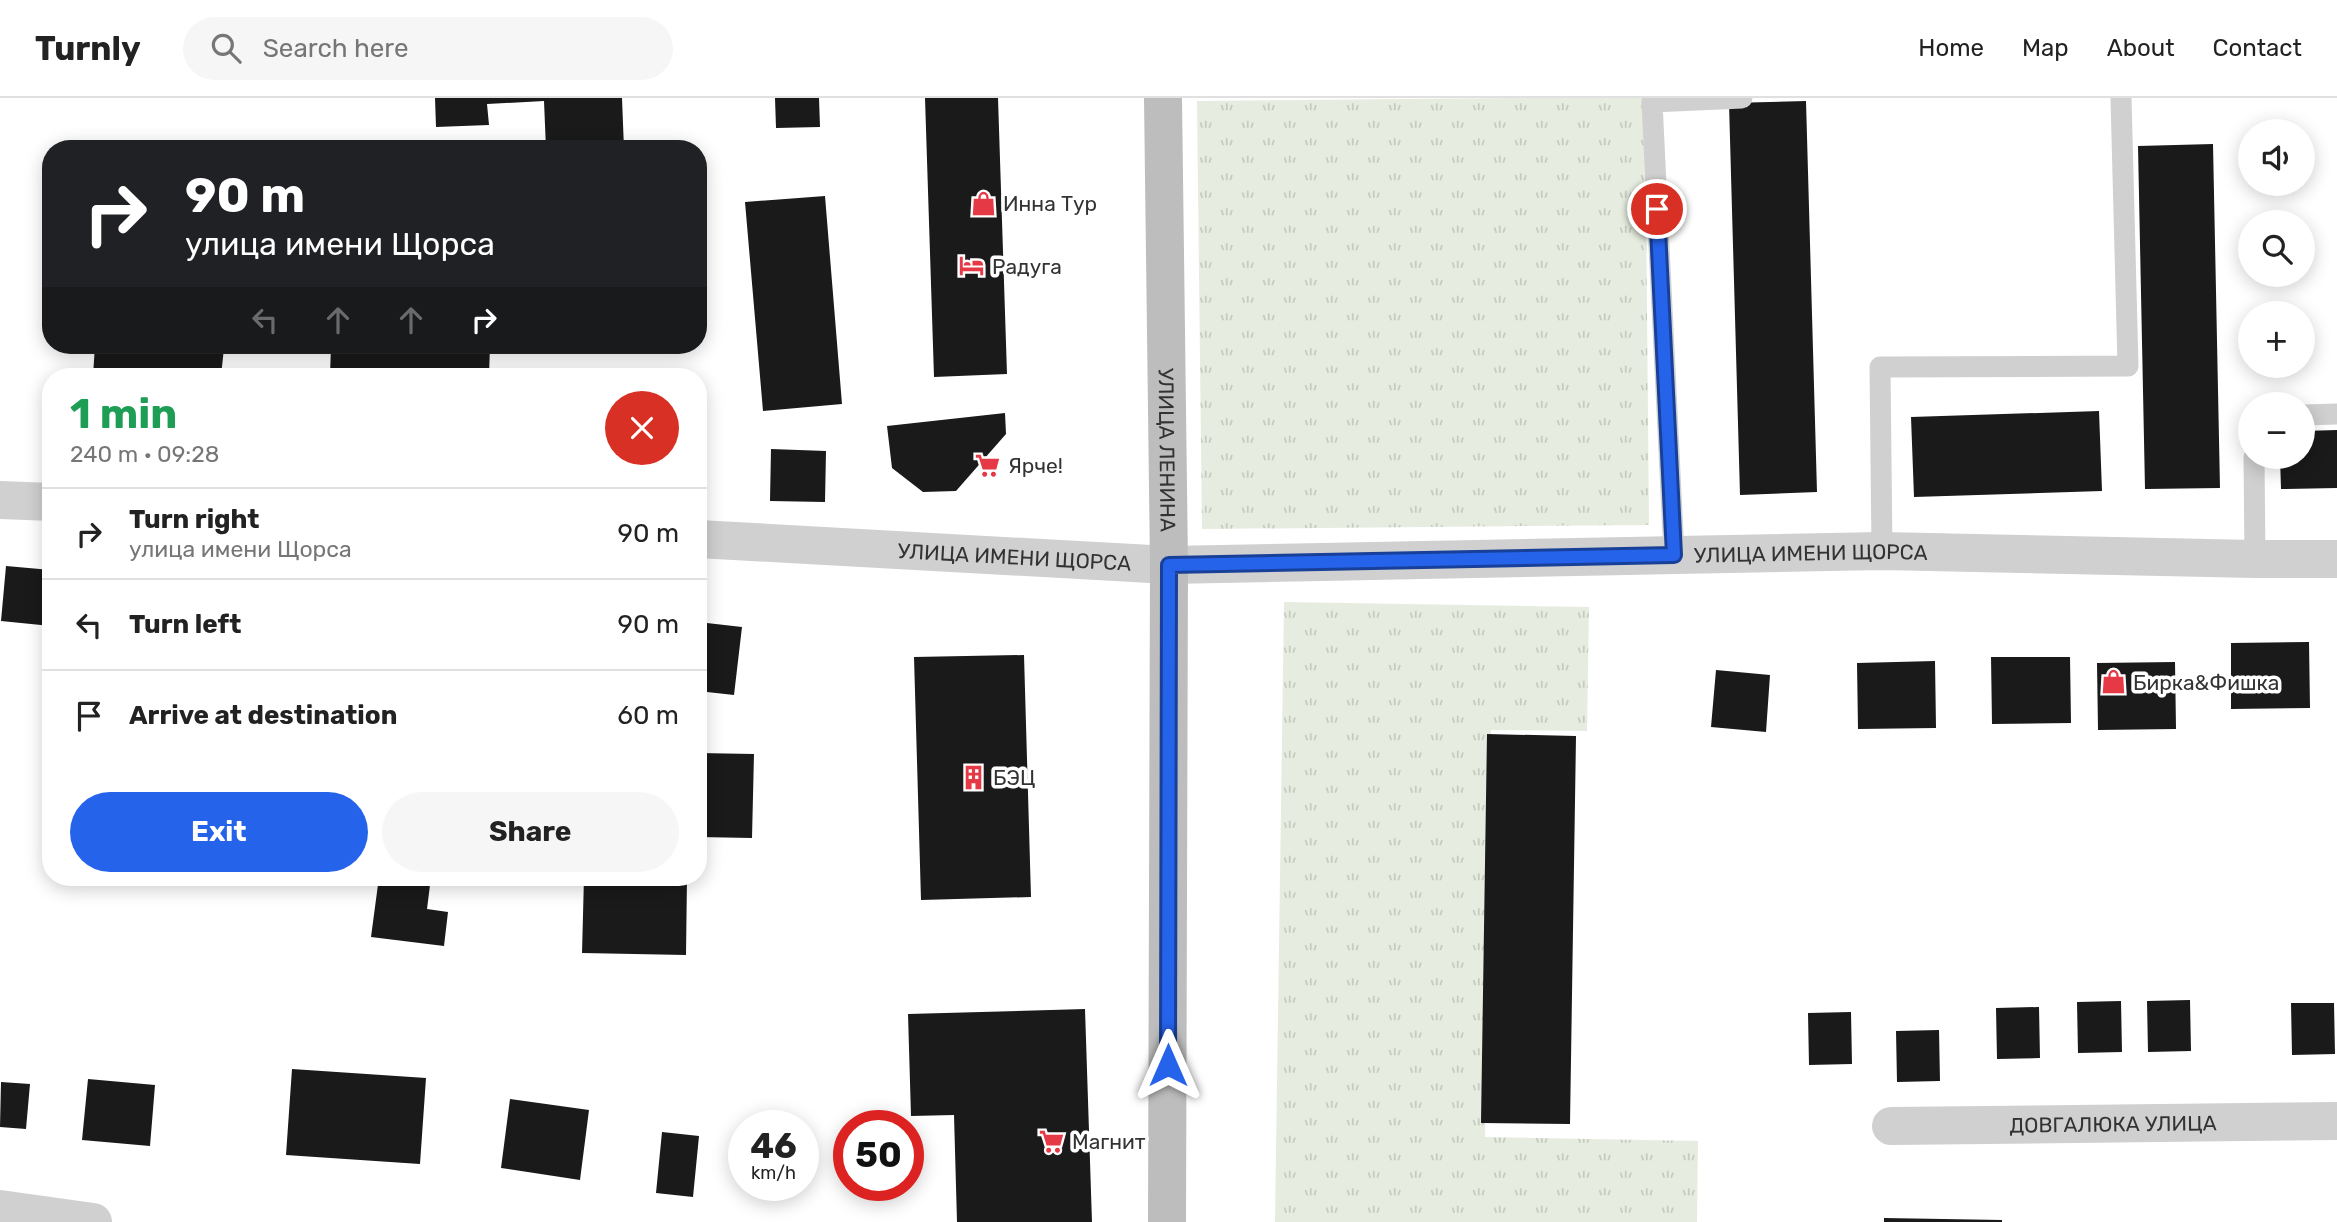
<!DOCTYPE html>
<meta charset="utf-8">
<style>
:root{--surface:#fff;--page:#f6f6f6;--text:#222;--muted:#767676;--line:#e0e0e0;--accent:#2563eb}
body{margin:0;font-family:Rubik,sans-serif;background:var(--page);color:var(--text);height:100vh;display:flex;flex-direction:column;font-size:26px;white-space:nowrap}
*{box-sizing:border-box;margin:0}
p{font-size:23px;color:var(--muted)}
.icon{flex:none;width:38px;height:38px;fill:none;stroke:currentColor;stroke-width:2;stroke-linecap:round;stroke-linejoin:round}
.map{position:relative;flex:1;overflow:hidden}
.panel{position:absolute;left:42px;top:270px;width:665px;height:518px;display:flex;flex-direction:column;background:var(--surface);border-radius:28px;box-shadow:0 4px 18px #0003}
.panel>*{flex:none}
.top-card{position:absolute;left:42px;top:42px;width:665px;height:214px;border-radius:28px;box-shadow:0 4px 18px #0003;background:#202124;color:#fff;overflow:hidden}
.tools{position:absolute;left:2238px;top:21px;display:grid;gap:14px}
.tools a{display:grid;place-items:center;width:77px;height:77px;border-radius:50%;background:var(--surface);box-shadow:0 4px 18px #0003;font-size:35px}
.speed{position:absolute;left:728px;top:1012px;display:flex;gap:14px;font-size:35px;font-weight:700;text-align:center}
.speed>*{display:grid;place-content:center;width:91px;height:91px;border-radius:50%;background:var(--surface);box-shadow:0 4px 18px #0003;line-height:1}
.speed small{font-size:18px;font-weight:400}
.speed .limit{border:10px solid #d22;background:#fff;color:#111}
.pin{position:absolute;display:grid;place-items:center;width:60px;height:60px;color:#fff;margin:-30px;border:4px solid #fff;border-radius:50%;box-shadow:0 2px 7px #0007}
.me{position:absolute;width:77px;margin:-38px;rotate:0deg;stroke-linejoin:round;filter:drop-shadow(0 0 5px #0008)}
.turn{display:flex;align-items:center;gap:24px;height:147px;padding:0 28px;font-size:32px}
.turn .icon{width:91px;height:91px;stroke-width:2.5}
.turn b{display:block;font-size:49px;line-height:60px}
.lanes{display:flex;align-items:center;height:66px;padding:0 28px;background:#0003;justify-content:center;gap:35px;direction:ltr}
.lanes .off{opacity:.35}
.round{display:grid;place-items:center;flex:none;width:74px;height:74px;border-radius:37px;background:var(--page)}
.headline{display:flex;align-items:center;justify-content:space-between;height:119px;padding:0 28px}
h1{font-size:42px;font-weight:700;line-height:52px;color:#1e9e55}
.cta{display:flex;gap:14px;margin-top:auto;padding:14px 28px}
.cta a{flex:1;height:80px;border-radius:42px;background:var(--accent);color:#fff;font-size:28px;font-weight:700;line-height:80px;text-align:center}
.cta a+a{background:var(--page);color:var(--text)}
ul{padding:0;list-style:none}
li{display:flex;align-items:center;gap:21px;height:91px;padding:0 28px;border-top:2px solid var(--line)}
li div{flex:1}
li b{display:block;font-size:26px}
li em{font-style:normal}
header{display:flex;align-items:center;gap:42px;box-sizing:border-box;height:98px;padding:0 35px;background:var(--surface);border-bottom:2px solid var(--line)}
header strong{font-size:33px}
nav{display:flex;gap:38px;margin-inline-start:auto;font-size:24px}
.search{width:490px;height:63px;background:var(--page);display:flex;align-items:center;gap:18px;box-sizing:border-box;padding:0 24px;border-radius:38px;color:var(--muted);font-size:26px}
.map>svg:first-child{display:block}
.park{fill:url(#park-tufts)}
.building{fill:#1a1a1a}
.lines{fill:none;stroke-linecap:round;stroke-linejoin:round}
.service{stroke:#d0d0d0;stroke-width:21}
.minor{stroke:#d0d0d0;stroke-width:38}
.tertiary{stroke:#d0d0d0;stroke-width:38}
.secondary{stroke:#bdbdbd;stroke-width:38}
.route-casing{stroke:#184099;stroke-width:18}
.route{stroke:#2563eb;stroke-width:12}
.labels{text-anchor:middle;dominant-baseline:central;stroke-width:7;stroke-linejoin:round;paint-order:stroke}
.poi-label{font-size:21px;fill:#333;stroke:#fff;text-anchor:start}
.street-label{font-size:21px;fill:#333;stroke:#fff}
</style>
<header>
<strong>Turnly</strong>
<div class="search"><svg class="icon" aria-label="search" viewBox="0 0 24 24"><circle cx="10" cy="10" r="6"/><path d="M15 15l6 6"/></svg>Search here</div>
<nav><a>Home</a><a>Map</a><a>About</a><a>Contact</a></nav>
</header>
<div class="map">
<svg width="2337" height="1124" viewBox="0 0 2337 1124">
<defs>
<pattern id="park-tufts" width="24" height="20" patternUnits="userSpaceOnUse" patternTransform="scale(1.75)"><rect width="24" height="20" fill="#e6ecdf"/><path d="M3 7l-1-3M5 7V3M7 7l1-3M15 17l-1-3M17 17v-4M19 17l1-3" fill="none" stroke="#c6cbc0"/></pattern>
</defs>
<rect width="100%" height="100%" fill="#fff"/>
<!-- park -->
<path class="park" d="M 1509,0 L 1645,0 L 1649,427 L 1202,431 L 1197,3 Z
M 1284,504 L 1589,509 L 1587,633 L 1491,632 L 1485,1039 L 1698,1043 L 1697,1124 L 1275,1124 Z"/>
<!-- building -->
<path class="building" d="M 435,0 L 622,0 L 624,51 L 546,51 L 544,3 L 487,6 L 489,27 L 436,29 Z
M 775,0 L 819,0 L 820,29 L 776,30 Z
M 925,0 L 998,0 L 1007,276 L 934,279 Z
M 1806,3 L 1817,394 L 1740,397 L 1729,5 Z
M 2213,46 L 2220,390 L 2145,391 L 2138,48 Z
M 825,98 L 842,306 L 763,313 L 745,104 Z
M 95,247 L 190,247 L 224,250 L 221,278 L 93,278 Z
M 331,247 L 490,247 L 489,278 L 330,278 Z
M 2099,313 L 2102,393 L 1914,399 L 1911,319 Z
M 1005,315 L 1006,336 L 956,393 L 923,394 L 892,370 L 887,328 Z
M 2337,332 L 2337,390 L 2281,391 L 2280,359 L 2303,359 L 2303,333 Z
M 771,351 L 826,353 L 825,404 L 770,403 Z
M 6,468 L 51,472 L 51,528 L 1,523 Z
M 698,524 L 742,529 L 734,597 L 698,593 Z
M 2309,544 L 2310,610 L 2231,611 L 2231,545 Z
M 1024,557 L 1031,799 L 921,802 L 914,559 Z
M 1991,559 L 2070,559 L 2071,625 L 1992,626 Z
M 1935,563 L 1936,630 L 1858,631 L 1857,565 Z
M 2175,564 L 2176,631 L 2098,632 L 2097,565 Z
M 1716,572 L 1770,577 L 1766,634 L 1711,629 Z
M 1487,636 L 1576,638 L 1570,1026 L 1481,1025 Z
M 698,655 L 754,656 L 752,740 L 698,739 Z
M 379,779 L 431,779 L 427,811 L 448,814 L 444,848 L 371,839 Z
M 584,779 L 687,779 L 686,857 L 582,855 Z
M 2190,902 L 2191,953 L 2148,954 L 2147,903 Z
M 2121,903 L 2122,954 L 2078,955 L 2077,904 Z
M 2291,905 L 2334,905 L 2335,956 L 2292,957 Z
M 2039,909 L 2040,960 L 1997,961 L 1996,910 Z
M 1085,911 L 1092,1124 L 957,1124 L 954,1017 L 911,1018 L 908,916 Z
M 1851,914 L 1852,966 L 1809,967 L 1808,915 Z
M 1939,932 L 1940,983 L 1897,984 L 1896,933 Z
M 292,971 L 426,980 L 420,1066 L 286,1057 Z
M 88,981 L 155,987 L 150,1048 L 82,1042 Z
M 1,984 L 30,986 L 26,1031 L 0,1029 Z
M 510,1001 L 589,1012 L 580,1082 L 501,1070 Z
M 662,1034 L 699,1038 L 693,1099 L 656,1095 Z
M 1884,1120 L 2002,1122 L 2002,1124 L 1884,1124 Z"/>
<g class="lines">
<!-- service -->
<path class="service" d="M 2303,317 L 2337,316
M 2254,359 L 2255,461
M 1882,453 L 1880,269 L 2128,268 L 2121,0
M 1674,457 L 1652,4 L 1742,0"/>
<!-- minor -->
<g class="minor">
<path d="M 0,402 L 51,404"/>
<path id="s1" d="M 698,441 L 1169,467"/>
<path id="s2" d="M 1891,1028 L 2337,1023"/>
<path d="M 0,1111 L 93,1124"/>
</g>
<!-- tertiary -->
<path class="tertiary" id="s3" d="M 1169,467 L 1882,453 L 2255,461 L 2337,461"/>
<!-- secondary -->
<path class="secondary" id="s4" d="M 1163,0 L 1169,467 L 1167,1124"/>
</g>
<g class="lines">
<defs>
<path id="route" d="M 1168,967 L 1169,467 L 1674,457 L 1657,111"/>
</defs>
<!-- route casing -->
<use href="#route" class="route-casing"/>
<!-- route -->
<use href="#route" class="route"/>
</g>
<!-- icons -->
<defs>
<symbol id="shop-bare" viewBox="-9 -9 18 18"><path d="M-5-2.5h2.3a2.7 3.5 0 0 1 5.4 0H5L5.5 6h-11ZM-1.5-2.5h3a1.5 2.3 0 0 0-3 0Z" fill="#e63946" stroke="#fff" stroke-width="2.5" paint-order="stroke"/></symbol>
<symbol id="hotel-bare" viewBox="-9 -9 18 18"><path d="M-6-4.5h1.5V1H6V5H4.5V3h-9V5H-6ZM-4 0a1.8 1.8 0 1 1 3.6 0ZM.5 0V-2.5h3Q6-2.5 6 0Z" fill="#e63946" stroke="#fff" stroke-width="2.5" paint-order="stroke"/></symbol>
<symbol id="supermarket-bare" viewBox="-9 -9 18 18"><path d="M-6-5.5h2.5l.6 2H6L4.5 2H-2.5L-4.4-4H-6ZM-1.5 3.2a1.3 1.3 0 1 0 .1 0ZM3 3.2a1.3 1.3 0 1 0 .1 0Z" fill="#e63946" stroke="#fff" stroke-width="2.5" paint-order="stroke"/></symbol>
<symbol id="building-bare" viewBox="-9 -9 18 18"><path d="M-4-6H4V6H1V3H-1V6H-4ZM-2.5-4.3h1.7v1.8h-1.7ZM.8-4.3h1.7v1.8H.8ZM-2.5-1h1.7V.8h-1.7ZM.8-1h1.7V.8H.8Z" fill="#e63946" stroke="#fff" stroke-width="2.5" paint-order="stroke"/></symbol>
</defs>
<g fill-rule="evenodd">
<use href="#shop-bare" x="966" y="88" width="35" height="35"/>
<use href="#hotel-bare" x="954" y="150" width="35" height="35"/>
<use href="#supermarket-bare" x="970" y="350" width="35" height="35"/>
<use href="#shop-bare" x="2096" y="566" width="35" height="35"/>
<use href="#building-bare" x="956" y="662" width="35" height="35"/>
<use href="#supermarket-bare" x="1034" y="1026" width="35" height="35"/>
</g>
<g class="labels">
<!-- poi labels -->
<g class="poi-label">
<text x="1003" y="105">Инна Тур</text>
<text x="992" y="168">Радуга</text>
<text x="1008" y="367">Ярче!</text>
<text x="2133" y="584">Бирка&amp;Фишка</text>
<text x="993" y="679">БЭЦ</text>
<text x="1072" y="1043">Магнит</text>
</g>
<!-- street labels -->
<g class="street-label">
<text stroke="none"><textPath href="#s4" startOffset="352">УЛИЦА ЛЕНИНА</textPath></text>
<text stroke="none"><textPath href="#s3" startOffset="642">УЛИЦА ИМЕНИ ЩОРСА</textPath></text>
<text stroke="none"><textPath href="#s1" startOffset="317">УЛИЦА ИМЕНИ ЩОРСА</textPath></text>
<text stroke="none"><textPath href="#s2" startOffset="222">ДОВГАЛЮКА УЛИЦА</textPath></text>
</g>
</g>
</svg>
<div class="tools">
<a><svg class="icon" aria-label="sound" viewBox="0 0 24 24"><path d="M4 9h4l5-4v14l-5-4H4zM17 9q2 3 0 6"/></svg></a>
<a><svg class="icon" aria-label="search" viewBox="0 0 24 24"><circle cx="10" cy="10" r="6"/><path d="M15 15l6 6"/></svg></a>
<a>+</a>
<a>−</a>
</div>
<div class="speed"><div>46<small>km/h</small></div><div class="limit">50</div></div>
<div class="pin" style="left:1657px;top:111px;background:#d93025"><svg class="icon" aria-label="arrive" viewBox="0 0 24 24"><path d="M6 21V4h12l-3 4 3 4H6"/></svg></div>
<svg class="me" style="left:1168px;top:967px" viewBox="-20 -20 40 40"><path d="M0-17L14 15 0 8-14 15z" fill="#2563eb" stroke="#fff" stroke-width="4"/></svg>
<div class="top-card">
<div class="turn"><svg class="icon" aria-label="right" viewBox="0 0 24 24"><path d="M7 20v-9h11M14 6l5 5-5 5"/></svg><div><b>90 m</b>улица имени Щорса</div></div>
<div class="lanes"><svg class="icon off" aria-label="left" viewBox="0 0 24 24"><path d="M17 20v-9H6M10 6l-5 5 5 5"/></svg><svg class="icon off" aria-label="ahead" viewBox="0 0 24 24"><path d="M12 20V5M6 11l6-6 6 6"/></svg><svg class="icon off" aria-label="ahead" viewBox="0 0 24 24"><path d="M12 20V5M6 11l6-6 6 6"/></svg><svg class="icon" aria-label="right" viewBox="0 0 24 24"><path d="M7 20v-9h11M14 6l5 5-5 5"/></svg></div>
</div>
<section class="panel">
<div class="headline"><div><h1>1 min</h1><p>240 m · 09:28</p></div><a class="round" style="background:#d93025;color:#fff"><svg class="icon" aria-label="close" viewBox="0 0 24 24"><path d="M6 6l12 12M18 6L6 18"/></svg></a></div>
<ul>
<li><svg class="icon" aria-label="right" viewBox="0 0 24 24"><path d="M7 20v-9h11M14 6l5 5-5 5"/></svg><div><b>Turn right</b><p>улица имени Щорса</p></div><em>90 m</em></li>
<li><svg class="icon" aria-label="left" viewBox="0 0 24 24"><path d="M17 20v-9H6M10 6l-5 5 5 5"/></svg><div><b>Turn left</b></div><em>90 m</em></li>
<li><svg class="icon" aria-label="arrive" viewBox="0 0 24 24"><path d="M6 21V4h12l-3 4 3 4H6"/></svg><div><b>Arrive at destination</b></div><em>60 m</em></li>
</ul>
<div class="cta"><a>Exit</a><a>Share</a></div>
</section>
</div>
